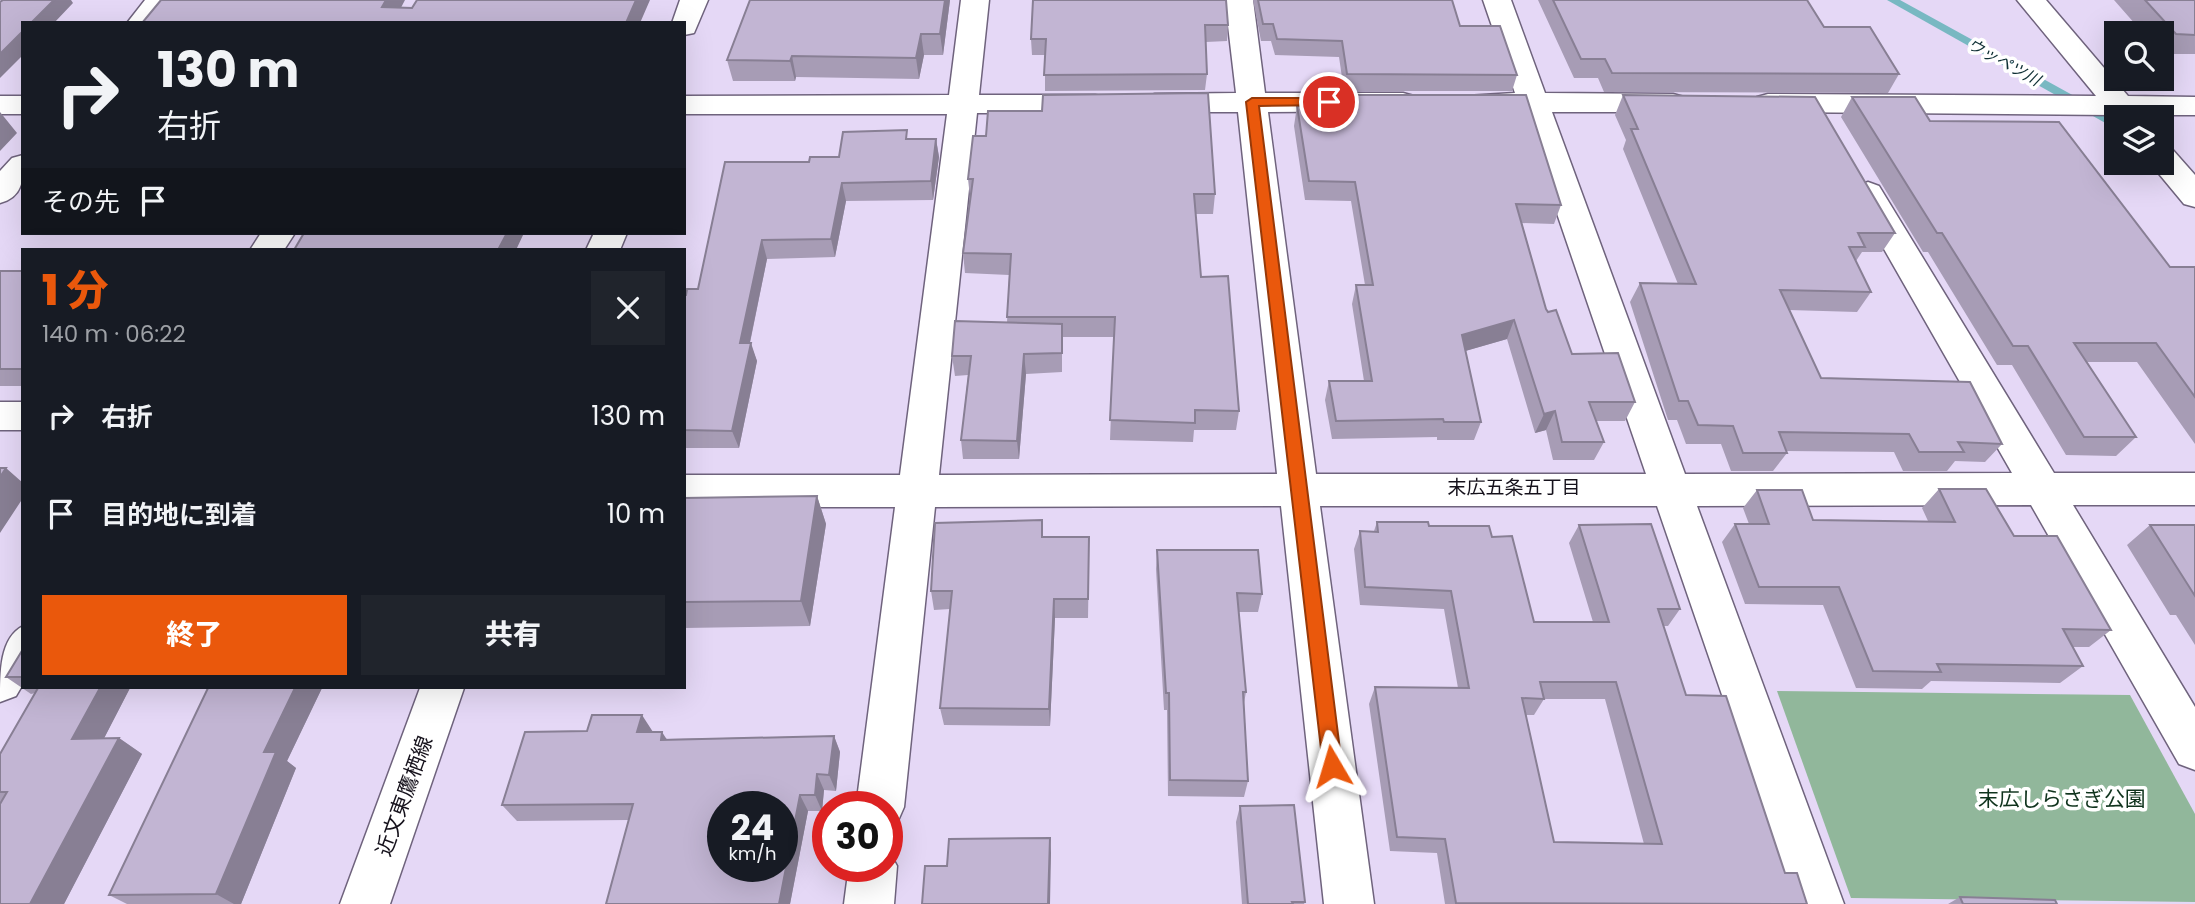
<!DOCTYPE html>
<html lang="ja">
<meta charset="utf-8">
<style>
:root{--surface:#171b24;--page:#20242c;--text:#f1f3f6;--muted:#9ea1a6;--accent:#ea580c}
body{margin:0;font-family:Poppins,"Noto Sans JP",sans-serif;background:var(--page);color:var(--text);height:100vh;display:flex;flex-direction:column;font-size:26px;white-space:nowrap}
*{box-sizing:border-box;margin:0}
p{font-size:23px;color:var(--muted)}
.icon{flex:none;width:38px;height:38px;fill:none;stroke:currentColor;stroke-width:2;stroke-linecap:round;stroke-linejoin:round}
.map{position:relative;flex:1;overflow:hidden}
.sheet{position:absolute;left:21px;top:248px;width:665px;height:441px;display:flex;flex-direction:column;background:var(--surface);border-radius:0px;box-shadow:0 7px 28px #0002}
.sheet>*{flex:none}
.top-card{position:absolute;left:21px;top:21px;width:665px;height:214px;border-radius:0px;box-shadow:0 7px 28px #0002;background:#171b24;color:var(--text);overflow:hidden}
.controls{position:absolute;left:2104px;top:21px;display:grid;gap:14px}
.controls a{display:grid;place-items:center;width:70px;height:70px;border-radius:0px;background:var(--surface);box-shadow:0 7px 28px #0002;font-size:35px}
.speed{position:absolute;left:707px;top:791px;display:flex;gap:14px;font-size:35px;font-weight:700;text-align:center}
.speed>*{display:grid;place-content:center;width:91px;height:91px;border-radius:50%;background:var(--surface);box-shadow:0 7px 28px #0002;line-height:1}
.speed small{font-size:18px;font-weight:400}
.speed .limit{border:10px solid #d22;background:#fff;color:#111}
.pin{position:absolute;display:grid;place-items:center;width:60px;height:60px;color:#fff;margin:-30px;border:4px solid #fff;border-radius:50%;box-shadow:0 2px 7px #0007}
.me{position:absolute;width:77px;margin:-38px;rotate:353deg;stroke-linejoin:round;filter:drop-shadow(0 0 5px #0008)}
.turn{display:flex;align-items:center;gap:24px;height:147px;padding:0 21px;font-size:32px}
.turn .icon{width:91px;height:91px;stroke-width:2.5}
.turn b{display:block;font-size:49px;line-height:60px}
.then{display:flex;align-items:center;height:66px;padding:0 21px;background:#0003;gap:14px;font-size:26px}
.round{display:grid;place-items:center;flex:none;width:74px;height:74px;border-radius:0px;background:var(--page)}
.headline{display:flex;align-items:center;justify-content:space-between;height:119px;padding:0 21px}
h1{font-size:42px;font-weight:800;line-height:52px;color:var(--accent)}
.primary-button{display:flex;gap:14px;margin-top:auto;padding:14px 21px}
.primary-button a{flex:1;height:80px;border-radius:0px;background:var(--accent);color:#fff;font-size:28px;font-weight:800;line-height:80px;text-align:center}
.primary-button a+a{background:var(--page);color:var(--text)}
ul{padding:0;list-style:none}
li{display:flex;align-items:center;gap:21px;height:98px;padding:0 21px}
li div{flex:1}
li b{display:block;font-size:26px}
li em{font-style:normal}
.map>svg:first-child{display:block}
.green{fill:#91b79b}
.water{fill:#78b8c2}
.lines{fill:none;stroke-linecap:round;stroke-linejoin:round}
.minor-casing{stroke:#6f637d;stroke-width:3}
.tertiary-casing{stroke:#6f637d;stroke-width:3}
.minor{fill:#fff;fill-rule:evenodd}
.tertiary{fill:#fff;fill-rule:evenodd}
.wall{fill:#a79cb5;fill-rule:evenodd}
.shaded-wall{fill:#887f94}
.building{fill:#c2b5d3;stroke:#887f94;stroke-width:2;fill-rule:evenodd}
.route{fill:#ea580c;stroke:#983908;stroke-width:2}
.labels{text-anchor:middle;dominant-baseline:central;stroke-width:7;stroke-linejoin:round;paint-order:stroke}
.far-water-label{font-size:16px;font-style:italic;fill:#0e2f34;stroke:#fff}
.neighbourhood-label{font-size:19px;fill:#15111b;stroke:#fff}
.near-street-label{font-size:21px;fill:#15111b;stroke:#fff}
.near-park-label{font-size:21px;fill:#0f331d;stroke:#fff}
</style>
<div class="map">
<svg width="2195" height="904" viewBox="0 0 2195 904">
<rect width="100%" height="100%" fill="#e5d8f6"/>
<!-- green -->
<path class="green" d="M 1777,691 L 2130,695 L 2195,814 L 2195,902 L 1851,898 Z"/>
<!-- water -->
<path class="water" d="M 1887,0 L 1900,0 L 2116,119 L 2116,129 Z"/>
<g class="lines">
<defs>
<path id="minor" d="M 145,0 L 174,0 L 156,23 L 127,23 Z
M 961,0 L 989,0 L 979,95 L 1095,95 L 1106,97 L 1110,104 L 1106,111 L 1095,113 L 977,113 L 939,475 L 1277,474 L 1238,112 L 1155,112 L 1144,109 L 1140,103 L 1144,97 L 1155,94 L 1236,93 L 1225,0 L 1253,0 L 1265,93 L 1403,93 L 1414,96 L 1418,102 L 1414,108 L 1403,111 L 1268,112 L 1316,474 L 1646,474 L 1522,111 L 1466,108 L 1462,102 L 1466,96 L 1515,93 L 1483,0 L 1511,0 L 1545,93 L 1673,94 L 1684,97 L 1688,103 L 1684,109 L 1673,112 L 1552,112 L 1685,474 L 2012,473 L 1852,193 L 1857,186 L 1868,182 L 1879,186 L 2054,473 L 2195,473 L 2195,505 L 2073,505 L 2195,707 L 2195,770 L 2179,764 L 2031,505 L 1697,506 L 1844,904 L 1794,904 L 1657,506 L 1320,506 L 1374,904 L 1324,904 L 1281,506 L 935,507 L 904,807 L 897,823 L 887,827 L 887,807 L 856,807 L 895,507 L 684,507 L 684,475 L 900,475 L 947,114 L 684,114 L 684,96 L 949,95 Z
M 2017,0 L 2046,0 L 2128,96 L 2195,97 L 2195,115 L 2143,115 L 2144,117 L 2116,117 L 2116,121 L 2111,115 L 1768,112 L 1757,109 L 1753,103 L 1757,97 L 1768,94 L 2096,96 Z
M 0,96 L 23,96 L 23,114 L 0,114 Z
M 2161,146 L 2172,149 L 2195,175 L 2195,207 L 2184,204 L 2150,163 L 2161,163 Z
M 23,155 C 23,177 25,196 0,203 L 0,171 L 12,158 Z
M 261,233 L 295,233 L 284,250 L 250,250 Z
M 0,402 L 23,402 L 23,430 L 0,430 Z
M 23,626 L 23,684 L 16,696 L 0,702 C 0,671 0,638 23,626 Z
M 887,848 L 897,866 L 894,904 L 844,904 L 849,866 L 887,866 Z"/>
<path id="tertiary" d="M 680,0 L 708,0 L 694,33 L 684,35 L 684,23 L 672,23 Z
M 594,233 L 627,233 L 620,250 L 586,250 Z
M 420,688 L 464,688 L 390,904 L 340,904 Z"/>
</defs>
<!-- minor casing -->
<use href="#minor" class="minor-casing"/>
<!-- tertiary casing -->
<use href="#tertiary" class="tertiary-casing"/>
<!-- minor -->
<use href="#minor" class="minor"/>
<!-- tertiary -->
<use href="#tertiary" class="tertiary"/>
</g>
<!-- wall -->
<path class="wall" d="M 950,0 L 943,55 L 924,55 L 919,79 L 796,77 L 795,81 L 733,81 L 727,60 Z
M 1033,0 L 1228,25 L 1227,41 L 1206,42 L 1207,74 L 1205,90 L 1045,91 L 1045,55 L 1032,55 L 1031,39 Z
M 1253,0 L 1452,0 L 1460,26 L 1517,75 L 1512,91 L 1344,91 L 1339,57 L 1275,55 L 1271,41 L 1261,41 Z
M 1538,0 L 1807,0 L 1824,27 L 1899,74 L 1888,93 L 1604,92 L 1598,78 L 1574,78 Z
M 2114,0 L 2195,0 L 2195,54 L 2161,54 L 2161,33 L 2143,33 Z
M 1352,95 L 1561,205 L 1554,224 L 1522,223 L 1546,309 L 1572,354 L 1635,402 L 1625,421 L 1596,421 L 1604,442 L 1594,460 L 1553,460 L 1546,430 L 1535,433 L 1507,339 L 1465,351 L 1481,422 L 1474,440 L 1437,440 L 1437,437 L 1332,439 L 1325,400 L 1329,381 L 1364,381 L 1352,304 L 1356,285 L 1365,285 L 1351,201 L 1305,200 L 1294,126 L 1297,106 L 1350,107 Z
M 1623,95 L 1895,233 L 1882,252 L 1862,252 L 1856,261 L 1871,292 L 1857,312 L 1789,310 L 1821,378 L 2002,444 L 1985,462 L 1955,461 L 1947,471 L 1903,471 L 1894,452 L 1786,451 L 1787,453 L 1773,471 L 1731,471 L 1721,444 L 1686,444 L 1677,420 L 1668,420 L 1630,302 L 1640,283 L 1678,284 L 1623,149 L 1626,140 L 1615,115 Z
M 1852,97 L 1930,121 L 2170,267 L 2195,267 L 2195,444 L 2137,362 L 2087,362 L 2136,437 L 2116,456 L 2066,455 L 2012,365 L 1997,365 L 1928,252 L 1923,252 L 1841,117 Z
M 908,139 L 936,139 L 939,157 L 933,200 L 846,201 L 835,257 L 767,259 L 750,343 L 757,361 L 739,448 L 684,448 L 684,295 L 698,289 L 809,162 L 839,157 Z
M 968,179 L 1215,194 L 1213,214 L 1195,214 L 1201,277 L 1239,411 L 1236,430 L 1194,430 L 1193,442 L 1110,440 L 1114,337 L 1062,337 L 1062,372 L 1026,374 L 1019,459 L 963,459 L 961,440 L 968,375 L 955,376 L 952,356 L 1007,323 L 1009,275 L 965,273 L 963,253 L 970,197 Z
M 0,271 L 23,271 L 23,386 L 0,386 Z
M 1939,489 L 2014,536 L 2111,630 L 2089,647 L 2072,647 L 2083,666 L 2060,683 L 1931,681 L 1922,689 L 1856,688 L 1823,605 L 1745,604 L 1722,542 L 1735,524 L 1749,524 L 1743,508 L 1757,490 L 1813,520 L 1928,521 L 1922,508 Z
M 817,496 L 826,524 L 810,626 L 684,628 L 684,498 Z
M 1042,520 L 1043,537 L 1089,556 L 1088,618 L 1055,618 L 1050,726 L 944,725 L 940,708 L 950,609 L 934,610 L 931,591 Z
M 1377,522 L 1429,526 L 1492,537 L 1534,622 L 1593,622 L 1569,543 L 1579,525 L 1680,609 L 1668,626 L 1663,626 L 1686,695 L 1785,873 L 1807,904 L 1445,904 L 1437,853 L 1390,851 L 1369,704 L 1375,687 L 1458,688 L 1444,609 L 1360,605 L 1354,549 L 1360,531 L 1374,531 ZM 1544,699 L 1605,699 L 1644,844 L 1554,842 L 1525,715 L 1534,715 Z
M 2150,525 L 2195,525 L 2195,645 L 2176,615 L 2170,615 L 2127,545 Z
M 1157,550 L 1262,594 L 1258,612 L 1239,612 L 1246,692 L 1244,703 L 1248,781 L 1244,797 L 1168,796 L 1167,710 L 1164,710 L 1156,569 Z
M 23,649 L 23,688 L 130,688 L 104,738 L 119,738 L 142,754 L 64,904 L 0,904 L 0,754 L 35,693 L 31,694 L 6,677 Z
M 208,688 L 322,688 L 287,761 L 296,768 L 241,904 L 127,904 L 109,895 Z
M 653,732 L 667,739 L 834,736 L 840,752 L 836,791 L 824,790 L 822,811 L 808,811 L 790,904 L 606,904 L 629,820 L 517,821 L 502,805 Z
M 1240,806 L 1305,902 L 1304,904 L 1242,904 L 1236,822 Z
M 1960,897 L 2057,904 L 1948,904 Z"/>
<!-- shaded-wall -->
<path class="shaded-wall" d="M 54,0 L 71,0 L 73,3 L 54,23 L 31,23 Z
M 386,0 L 405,0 L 393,23 L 382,7 Z
M 636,0 L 650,0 L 640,23 L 626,23 Z
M 945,0 L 950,0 L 943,55 L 940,34 Z
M 23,31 L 23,55 L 0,78 L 0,54 Z
M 921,34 L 924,55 L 919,79 L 916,58 Z
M 792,56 L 796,77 L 795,81 L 790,61 Z
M 0,112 L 17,133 L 0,151 Z
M 936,139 L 939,157 L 933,200 L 931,181 Z
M 842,183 L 846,201 L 835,257 L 831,239 Z
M 507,233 L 524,233 L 516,250 L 498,250 Z
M 762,240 L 767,259 L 746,361 L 740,343 Z
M 1514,320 L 1507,339 L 1455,354 L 1462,335 Z
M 751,343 L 757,361 L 739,448 L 732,431 Z
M 1024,354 L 1026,374 L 1019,459 L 1017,441 Z
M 1555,411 L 1546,430 L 1535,433 L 1544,414 Z
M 6,468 L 23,483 L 23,498 L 0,533 L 0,477 Z
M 817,496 L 826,524 L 810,626 L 801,601 Z
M 1054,599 L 1055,618 L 1050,726 L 1049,709 Z
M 100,688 L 130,688 L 96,754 L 72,739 Z
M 295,688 L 322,688 L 287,761 L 296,768 L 241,904 L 234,904 L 216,894 L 264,752 Z
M 642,715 L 653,732 L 637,732 Z
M 662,732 L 673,749 L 661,740 Z
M 834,736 L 840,752 L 836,791 L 829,775 Z
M 119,738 L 142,754 L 64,904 L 30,904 Z
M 817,774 L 824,790 L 822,811 L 815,795 Z
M 800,795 L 808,811 L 790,904 L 779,904 Z
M 1050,838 L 1051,853 L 1050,904 L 1048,904 Z"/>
<!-- building -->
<path class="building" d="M 3,0 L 54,0 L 31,23 L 23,23 L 23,31 L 0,54 L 0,2 Z
M 161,0 L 386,0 L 382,7 L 412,8 L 417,0 L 636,0 L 626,23 L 142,23 Z
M 750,0 L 945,0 L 940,34 L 921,34 L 916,58 L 792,56 L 790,61 L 727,60 Z
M 1033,0 L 1226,0 L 1228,25 L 1205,25 L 1207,74 L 1044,75 L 1046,39 L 1031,39 Z
M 1258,0 L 1452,0 L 1460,26 L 1500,26 L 1517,75 L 1347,74 L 1342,41 L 1277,39 L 1273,24 L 1263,24 Z
M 1553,0 L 1807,0 L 1824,27 L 1870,27 L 1899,74 L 1612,73 L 1605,59 L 1581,59 Z
M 2145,0 L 2195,0 L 2195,35 L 2176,34 Z
M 1208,93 L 1215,194 L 1194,194 L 1201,277 L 1228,276 L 1239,411 L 1195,410 L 1195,423 L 1110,420 L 1115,317 L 1007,317 L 1011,254 L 963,253 L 973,179 L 968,179 L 973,136 L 986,136 L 988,111 L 1042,111 L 1043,95 Z
M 1352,95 L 1526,95 L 1561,205 L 1516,204 L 1546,309 L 1548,312 L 1556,310 L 1572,354 L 1618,353 L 1635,402 L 1589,402 L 1604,442 L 1562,442 L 1555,411 L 1544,414 L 1514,320 L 1462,335 L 1481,422 L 1444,422 L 1443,419 L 1336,421 L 1329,381 L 1372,381 L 1356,285 L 1373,285 L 1355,182 L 1309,181 L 1297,106 L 1354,107 Z
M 1623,95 L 1815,97 L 1895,233 L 1858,233 L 1865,247 L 1849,247 L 1871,292 L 1780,290 L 1821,378 L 1970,382 L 2002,444 L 1958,442 L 1964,452 L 1919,452 L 1909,434 L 1779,432 L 1787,453 L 1743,453 L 1733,426 L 1698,425 L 1688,401 L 1679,401 L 1640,283 L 1696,284 L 1631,129 L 1638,129 Z
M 1852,97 L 1915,97 L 1930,121 L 2059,122 L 2170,267 L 2195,267 L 2195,397 L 2156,343 L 2074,343 L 2136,437 L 2084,437 L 2028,346 L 2013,346 L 1942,233 L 1937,233 Z
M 907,130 L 906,139 L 936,139 L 931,181 L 842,183 L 831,239 L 762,240 L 740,343 L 751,343 L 732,431 L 684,430 L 684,295 L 686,295 L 687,289 L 698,289 L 725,162 L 809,162 L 810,157 L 839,157 L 843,132 Z
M 304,233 L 507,233 L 498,250 L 294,250 Z
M 0,271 L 23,271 L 23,369 L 0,369 Z
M 955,321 L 1062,324 L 1062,353 L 1024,354 L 1017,441 L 961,440 L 971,356 L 952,356 Z
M 0,468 L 6,468 L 0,477 Z
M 1939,489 L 1986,489 L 2014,536 L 2057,536 L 2111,630 L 2063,629 L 2083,666 L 1937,664 L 1941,672 L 1873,671 L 1839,587 L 1759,587 L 1735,524 L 1769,524 L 1757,490 L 1802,490 L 1813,520 L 1955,522 Z
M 817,496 L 801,601 L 684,602 L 684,498 Z
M 1042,520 L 1042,537 L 1089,537 L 1088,599 L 1054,599 L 1049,709 L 940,708 L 952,591 L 931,591 L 935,523 Z
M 1377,522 L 1428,522 L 1429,526 L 1489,526 L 1492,537 L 1512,536 L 1534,622 L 1609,622 L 1579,525 L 1651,524 L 1680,609 L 1658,609 L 1686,695 L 1726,696 L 1785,873 L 1797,873 L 1807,904 L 1456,903 L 1445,839 L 1397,837 L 1375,687 L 1469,688 L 1451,591 L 1365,587 L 1360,531 L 1378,532 ZM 1540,682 L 1616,682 L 1662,844 L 1554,842 L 1522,698 L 1544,699 Z
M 2150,525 L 2195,525 L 2195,596 Z
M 1157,550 L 1258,550 L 1262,594 L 1237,593 L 1246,692 L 1243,692 L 1248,781 L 1170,780 L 1169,693 L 1166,693 Z
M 23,649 L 23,677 L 6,677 Z
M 38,688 L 100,688 L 72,739 L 119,738 L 30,904 L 0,904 L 0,804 L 7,792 L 0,792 L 0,754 Z
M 208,688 L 295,688 L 264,752 L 276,752 L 216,894 L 109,895 Z
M 592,715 L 642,715 L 637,732 L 662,732 L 661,740 L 834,736 L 829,775 L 817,774 L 815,795 L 800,795 L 779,904 L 606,904 L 633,804 L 502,805 L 525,732 L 587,731 ZM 723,807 L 782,807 L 782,866 L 723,866 Z
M 1294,805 L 1305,902 L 1292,902 L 1293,904 L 1248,904 L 1240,806 Z
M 1050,838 L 1048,904 L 922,904 L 925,866 L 947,866 L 949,839 Z
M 1960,897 L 2055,900 L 2057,904 L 1963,904 Z"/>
<!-- route -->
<path class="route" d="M 1329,98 L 1335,102 L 1334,105 L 1259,106 L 1342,766 L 1339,772 L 1332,775 L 1326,772 L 1323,766 L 1246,102 L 1252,98 Z"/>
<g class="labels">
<!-- far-water labels -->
<g class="far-water-label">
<text transform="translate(2004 62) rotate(29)">ウッペツ川</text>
</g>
<!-- neighbourhood labels -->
<g class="neighbourhood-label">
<text x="1514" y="487">末広五条五丁目</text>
</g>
<!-- near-street labels -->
<g class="near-street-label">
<text transform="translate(404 796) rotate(-70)">近文東鷹栖線</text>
</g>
<!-- near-park labels -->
<g class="near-park-label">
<text x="2062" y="798">末広しらさぎ公園</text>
</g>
</g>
</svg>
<div class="controls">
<a><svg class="icon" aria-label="search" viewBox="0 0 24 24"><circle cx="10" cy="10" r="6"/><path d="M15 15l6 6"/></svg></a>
<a><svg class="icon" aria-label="layers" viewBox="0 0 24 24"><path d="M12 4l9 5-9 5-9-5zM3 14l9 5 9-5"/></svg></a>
</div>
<div class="speed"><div>24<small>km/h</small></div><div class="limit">30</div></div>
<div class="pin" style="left:1329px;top:102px;background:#d93025"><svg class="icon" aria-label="arrive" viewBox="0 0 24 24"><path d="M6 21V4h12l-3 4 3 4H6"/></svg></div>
<svg class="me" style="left:1332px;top:766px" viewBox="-20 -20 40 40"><path d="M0-17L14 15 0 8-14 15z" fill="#ea580c" stroke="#fff" stroke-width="4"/></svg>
<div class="top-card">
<div class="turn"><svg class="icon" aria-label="right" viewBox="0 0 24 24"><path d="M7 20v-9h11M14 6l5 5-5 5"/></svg><div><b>130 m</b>右折</div></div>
<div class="then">その先<svg class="icon" aria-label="arrive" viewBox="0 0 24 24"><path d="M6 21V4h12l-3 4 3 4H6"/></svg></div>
</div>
<section class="sheet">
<div class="headline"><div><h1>1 分</h1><p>140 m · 06:22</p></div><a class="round"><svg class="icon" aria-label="close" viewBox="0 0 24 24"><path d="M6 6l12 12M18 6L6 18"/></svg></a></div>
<ul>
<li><svg class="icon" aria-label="right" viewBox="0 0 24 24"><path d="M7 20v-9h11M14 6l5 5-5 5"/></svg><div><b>右折</b></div><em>130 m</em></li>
<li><svg class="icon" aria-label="arrive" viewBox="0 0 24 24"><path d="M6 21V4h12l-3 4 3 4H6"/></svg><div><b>目的地に到着</b></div><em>10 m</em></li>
</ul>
<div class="primary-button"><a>終了</a><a>共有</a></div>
</section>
</div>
